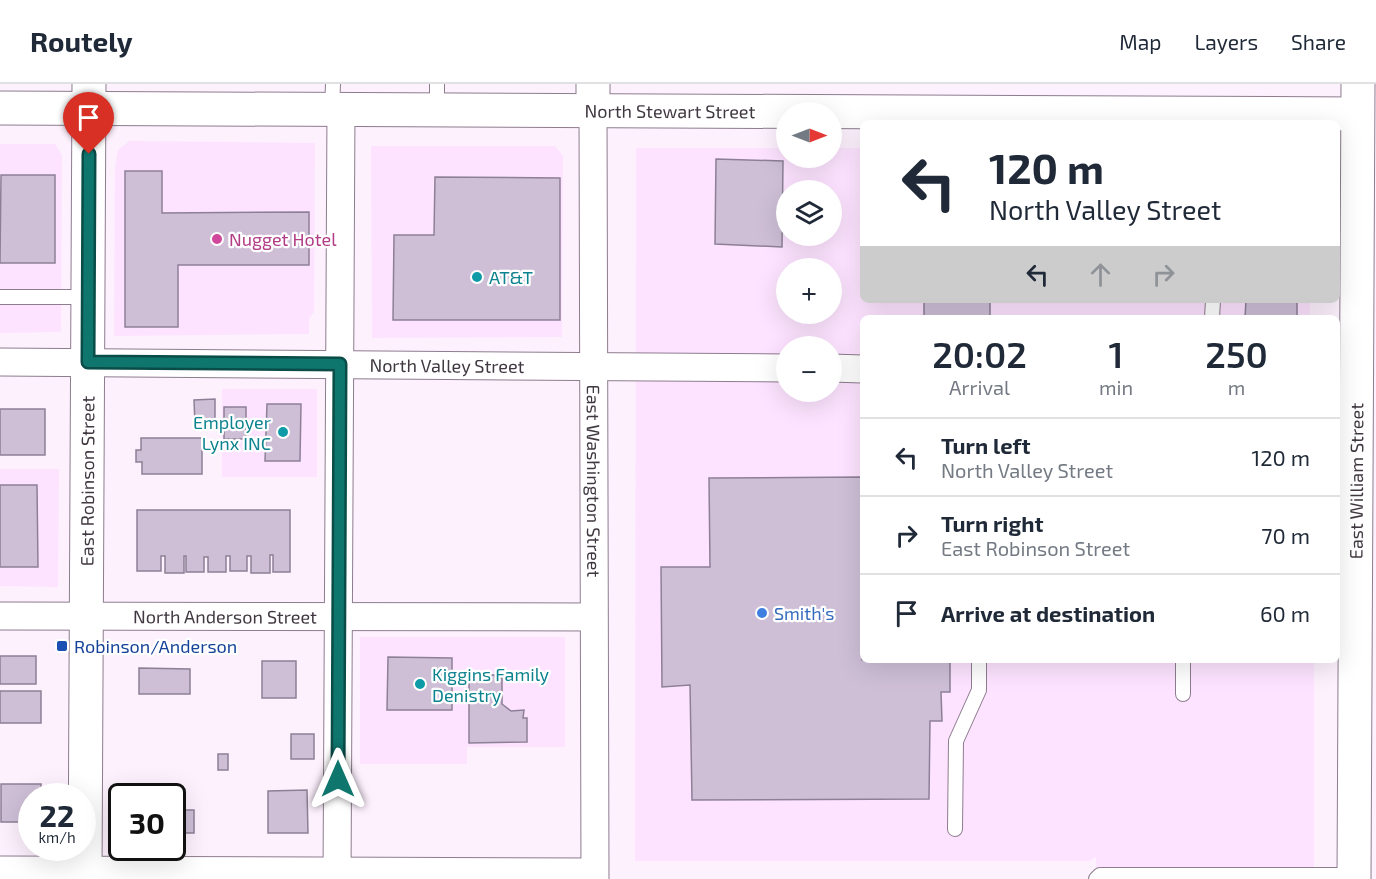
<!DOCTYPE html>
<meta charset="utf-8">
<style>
:root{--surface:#fff;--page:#f6f6f7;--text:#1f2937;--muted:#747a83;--line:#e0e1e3}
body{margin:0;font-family:"Exo 2",sans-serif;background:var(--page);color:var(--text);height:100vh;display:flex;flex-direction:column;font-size:22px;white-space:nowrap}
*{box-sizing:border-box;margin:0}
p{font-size:20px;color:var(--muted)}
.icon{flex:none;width:33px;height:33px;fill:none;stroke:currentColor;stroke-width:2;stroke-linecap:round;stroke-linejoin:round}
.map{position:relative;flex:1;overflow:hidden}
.panel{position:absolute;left:860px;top:231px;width:480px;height:348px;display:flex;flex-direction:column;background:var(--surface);border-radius:9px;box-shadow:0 6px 24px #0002}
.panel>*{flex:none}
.guide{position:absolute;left:860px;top:36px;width:480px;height:183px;border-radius:9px;box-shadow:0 6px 24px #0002;background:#fff;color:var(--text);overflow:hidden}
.needle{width:39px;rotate:90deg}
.fabs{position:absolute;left:776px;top:18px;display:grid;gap:12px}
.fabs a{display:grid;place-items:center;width:66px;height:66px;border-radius:50%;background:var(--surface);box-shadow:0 6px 24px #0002;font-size:30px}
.speed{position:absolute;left:18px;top:699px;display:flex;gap:12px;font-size:30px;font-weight:700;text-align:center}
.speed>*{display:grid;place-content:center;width:78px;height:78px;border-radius:50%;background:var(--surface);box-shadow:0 6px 24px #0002;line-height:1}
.speed small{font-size:15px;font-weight:400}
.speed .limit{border:3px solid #111;border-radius:9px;background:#fff;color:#111}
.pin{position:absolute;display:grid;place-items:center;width:51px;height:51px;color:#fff;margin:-62px -26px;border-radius:50% 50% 50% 0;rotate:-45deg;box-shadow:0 0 6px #0007}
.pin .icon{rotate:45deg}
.me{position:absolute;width:66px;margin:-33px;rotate:0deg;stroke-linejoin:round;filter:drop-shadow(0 0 4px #0008)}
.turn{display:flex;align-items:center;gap:21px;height:126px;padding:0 30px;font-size:27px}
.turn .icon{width:78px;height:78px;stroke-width:2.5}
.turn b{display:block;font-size:42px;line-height:51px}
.lanes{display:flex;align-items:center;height:57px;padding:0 30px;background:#0003;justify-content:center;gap:30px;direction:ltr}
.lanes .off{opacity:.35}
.eta{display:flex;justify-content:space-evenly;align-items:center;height:102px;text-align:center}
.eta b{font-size:36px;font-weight:600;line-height:42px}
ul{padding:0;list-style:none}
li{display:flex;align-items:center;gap:18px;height:78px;padding:0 30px;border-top:2px solid var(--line)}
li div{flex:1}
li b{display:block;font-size:22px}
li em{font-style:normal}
header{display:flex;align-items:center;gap:36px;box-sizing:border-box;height:84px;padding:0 30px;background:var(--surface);border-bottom:2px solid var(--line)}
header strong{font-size:28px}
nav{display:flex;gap:33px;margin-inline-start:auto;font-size:21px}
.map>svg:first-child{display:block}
.built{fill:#fde3ff;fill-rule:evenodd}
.building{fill:#cebfd7;stroke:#8d8096;stroke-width:1.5}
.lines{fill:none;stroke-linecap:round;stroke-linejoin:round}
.service-casing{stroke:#8e7c8f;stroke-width:16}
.minor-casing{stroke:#8e7c8f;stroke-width:29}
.tertiary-casing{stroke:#8e7c8f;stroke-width:35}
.secondary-casing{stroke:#8e7c8f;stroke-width:35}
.primary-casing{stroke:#8e7c8f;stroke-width:35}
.service{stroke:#fff;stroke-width:14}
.minor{stroke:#fff;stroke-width:27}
.tertiary{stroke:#fff;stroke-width:33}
.secondary{stroke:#fff;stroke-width:33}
.primary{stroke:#fff;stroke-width:33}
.route-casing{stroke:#0a4d48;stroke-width:15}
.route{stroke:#0f766e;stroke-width:10}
.hotel-dot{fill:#d1479c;stroke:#fff;stroke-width:2}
.culture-dot{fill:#0f9aa8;stroke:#fff;stroke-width:2}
.shop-dot{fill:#3f7fe0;stroke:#fff;stroke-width:2}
.transit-dot{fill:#1a4fb4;stroke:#fff;stroke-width:2}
.labels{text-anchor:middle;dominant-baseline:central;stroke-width:4.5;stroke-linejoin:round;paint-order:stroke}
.street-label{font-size:18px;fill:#403840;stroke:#fff}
.hotel-label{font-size:18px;fill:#b23c85;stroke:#fff;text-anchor:start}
.culture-label{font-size:18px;fill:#0d838f;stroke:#fff;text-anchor:start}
.shop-label{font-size:18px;fill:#366cbe;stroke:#fff;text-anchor:start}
.transit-label{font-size:18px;fill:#164399;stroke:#fff;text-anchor:start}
</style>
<header>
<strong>Routely</strong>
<nav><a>Map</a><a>Layers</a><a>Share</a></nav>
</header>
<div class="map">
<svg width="1376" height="795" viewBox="0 0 1376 795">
<rect width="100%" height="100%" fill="#fdf1fe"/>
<!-- built -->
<path class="built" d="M 129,57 L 315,59 L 314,228 L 309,235 L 309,250 L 114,252 L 115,83 L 118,66 Z
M 0,60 L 55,60 L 62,71 L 61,248 L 0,249 Z
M 371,62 L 555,62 L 563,72 L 562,253 L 372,254 Z
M 636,64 L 786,64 L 786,74 L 831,74 L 831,64 L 862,64 L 862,216 L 1310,216 L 1310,234 L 862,234 L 862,576 L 1314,576 L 1314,795 L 1097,795 L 1096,773 L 1089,777 L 635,777 ZM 786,106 L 831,106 L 831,152 L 786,152 ZM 786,184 L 831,184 L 831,230 L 786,230 ZM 786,262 L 831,262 L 831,308 L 786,308 Z
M 222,305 L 317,305 L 317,393 L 222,393 Z
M 0,385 L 59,385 L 58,503 L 0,502 Z
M 360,553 L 565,553 L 565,663 L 467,663 L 467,680 L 360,680 Z"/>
<!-- building -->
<path class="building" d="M 716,75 L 783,77 L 782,163 L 715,160 Z
M 125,87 L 162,87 L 162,129 L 309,128 L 309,181 L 178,181 L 178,243 L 125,243 Z
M 1,91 L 55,91 L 55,179 L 0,179 Z
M 435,93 L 560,94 L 560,236 L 393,236 L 394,151 L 434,151 Z
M 924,216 L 990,216 L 990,234 L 924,234 Z
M 1246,216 L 1297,216 L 1297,234 L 1245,234 Z
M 215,315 L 215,340 L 195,341 L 194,316 Z
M 267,320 L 301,320 L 300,377 L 265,377 Z
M 224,323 L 246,323 L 246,355 L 224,355 Z
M 0,325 L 45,325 L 45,371 L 0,371 Z
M 141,354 L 202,354 L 202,390 L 142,390 L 142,378 L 136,378 L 136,366 L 141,366 Z
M 862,393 L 862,576 L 950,576 L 950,608 L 941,608 L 942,637 L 930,637 L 929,715 L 692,716 L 690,601 L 662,603 L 661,483 L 710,483 L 709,394 Z
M 0,401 L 37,401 L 38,483 L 0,483 Z
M 137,426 L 290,426 L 290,488 L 273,488 L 273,471 L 270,471 L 270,489 L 251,489 L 251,472 L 247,472 L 247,487 L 230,487 L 230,472 L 226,472 L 226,488 L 208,488 L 208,473 L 204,473 L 204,488 L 186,488 L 186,472 L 184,472 L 184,489 L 165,489 L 165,472 L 161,472 L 161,487 L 137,487 Z
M 0,572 L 36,572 L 36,600 L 0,600 Z
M 388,573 L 452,574 L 452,626 L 387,626 Z
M 262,577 L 296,577 L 296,614 L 262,614 Z
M 139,584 L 190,585 L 190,610 L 139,610 Z
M 469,590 L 495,591 L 496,594 L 502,594 L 502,620 L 511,627 L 524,626 L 523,634 L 527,634 L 527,658 L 469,659 Z
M 0,607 L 41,607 L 41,639 L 0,639 Z
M 291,650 L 314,650 L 314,675 L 291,675 Z
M 218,670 L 228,670 L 228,686 L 218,686 Z
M 1,700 L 41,700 L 41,712 L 32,712 L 32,738 L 1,738 Z
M 307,706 L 308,749 L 268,749 L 268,707 Z
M 172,726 L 194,726 L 194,749 L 172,749 Z"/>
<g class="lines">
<defs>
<path id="service" d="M 437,0 L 437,25
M 332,25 L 333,0
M 0,213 L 88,213
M 1212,234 L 1213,216
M 1183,610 L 1183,576
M 955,745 L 956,657 L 979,606 L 979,576
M 1096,795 L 1100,791 L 1354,791"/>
<g id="minor">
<path id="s1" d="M 593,25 L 595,795"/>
<path id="s2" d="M 0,278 L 786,284"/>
<path d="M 831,284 L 862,285"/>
<path id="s3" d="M 0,532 L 593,533"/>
<path d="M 0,786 L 594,788"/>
<path d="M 337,795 L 341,24"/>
</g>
<g id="tertiary">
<path d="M 593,25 L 593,0"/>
<path id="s4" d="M 85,795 L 89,0"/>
</g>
<g id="secondary">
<path id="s5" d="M 0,24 L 1357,30"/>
</g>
<g id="primary">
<path id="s6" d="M 1354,795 L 1358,0"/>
</g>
</defs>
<!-- service casing -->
<use href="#service" class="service-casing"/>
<!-- minor casing -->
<use href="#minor" class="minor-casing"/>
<!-- tertiary casing -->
<use href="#tertiary" class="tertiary-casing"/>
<!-- secondary casing -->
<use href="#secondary" class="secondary-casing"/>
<!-- primary casing -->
<use href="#primary" class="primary-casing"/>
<!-- service -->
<use href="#service" class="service"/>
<!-- minor -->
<use href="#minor" class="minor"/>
<!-- tertiary -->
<use href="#tertiary" class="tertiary"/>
<!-- secondary -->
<use href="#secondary" class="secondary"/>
<!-- primary -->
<use href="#primary" class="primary"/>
</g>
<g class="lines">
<defs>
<path id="route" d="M 89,70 L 88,278 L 340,280 L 338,695"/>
</defs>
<!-- route casing -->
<use href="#route" class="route-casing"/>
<!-- route -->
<use href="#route" class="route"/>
</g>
<!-- markers -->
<circle class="hotel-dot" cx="217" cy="155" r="6"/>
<g class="culture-dot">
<circle cx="477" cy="193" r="6"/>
<circle cx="283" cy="348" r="6"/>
<circle cx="420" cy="600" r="6"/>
</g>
<circle class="shop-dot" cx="762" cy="529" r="6"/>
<rect class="transit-dot" x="56" y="556" width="12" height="12" rx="3"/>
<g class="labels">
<!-- street labels -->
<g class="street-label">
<text stroke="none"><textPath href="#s5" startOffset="670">North Stewart Street</textPath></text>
<text stroke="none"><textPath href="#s2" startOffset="447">North Valley Street</textPath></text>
<text stroke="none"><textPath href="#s6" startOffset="398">East William Street</textPath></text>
<text stroke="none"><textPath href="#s4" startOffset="398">East Robinson Street</textPath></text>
<text stroke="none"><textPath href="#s1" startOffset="372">East Washington Street</textPath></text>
<text stroke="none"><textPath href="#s3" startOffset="225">North Anderson Street</textPath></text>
</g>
<!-- hotel labels -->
<g class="hotel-label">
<text x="229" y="155">Nugget Hotel</text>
</g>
<!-- culture labels -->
<g class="culture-label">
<text x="489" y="193">AT&amp;T</text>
<text x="271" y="338" text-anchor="end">Employer<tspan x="271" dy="21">Lynx INC</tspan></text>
<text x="432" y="590">Kiggins Family<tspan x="432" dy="21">Denistry</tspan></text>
</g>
<!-- shop labels -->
<g class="shop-label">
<text x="774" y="529">Smith's</text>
</g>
<!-- transit labels -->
<g class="transit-label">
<text x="74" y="562">Robinson/Anderson</text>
</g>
</g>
</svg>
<div class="fabs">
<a><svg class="needle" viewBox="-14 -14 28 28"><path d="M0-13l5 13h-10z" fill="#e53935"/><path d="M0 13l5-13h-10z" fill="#747a83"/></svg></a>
<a><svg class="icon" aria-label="layers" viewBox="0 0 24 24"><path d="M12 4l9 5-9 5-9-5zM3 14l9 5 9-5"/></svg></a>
<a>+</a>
<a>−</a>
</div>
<div class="speed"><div>22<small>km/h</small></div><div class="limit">30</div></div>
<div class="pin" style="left:89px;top:70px;background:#d93025"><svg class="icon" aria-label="arrive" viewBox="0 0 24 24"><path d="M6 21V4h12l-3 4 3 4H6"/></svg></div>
<svg class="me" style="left:338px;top:695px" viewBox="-20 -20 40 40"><path d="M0-17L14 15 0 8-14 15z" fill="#0f766e" stroke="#fff" stroke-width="4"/></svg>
<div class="guide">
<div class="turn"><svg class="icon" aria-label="left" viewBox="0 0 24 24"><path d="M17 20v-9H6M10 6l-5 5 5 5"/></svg><div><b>120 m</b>North Valley Street</div></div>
<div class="lanes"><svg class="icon" aria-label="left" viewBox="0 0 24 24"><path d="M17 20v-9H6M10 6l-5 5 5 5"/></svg><svg class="icon off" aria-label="ahead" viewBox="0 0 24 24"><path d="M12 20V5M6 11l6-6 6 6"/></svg><svg class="icon off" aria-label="right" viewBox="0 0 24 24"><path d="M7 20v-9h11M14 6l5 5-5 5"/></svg></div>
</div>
<section class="panel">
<div class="eta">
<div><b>20:02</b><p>Arrival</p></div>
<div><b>1</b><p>min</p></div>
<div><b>250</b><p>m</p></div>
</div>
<ul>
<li><svg class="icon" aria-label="left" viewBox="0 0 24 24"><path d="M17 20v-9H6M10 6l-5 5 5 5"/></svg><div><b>Turn left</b><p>North Valley Street</p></div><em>120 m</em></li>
<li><svg class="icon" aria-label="right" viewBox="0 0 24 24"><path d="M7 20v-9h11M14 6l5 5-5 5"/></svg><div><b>Turn right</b><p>East Robinson Street</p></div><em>70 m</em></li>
<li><svg class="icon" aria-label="arrive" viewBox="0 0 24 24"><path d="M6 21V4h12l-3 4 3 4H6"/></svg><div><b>Arrive at destination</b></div><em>60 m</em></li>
</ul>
</section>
</div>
